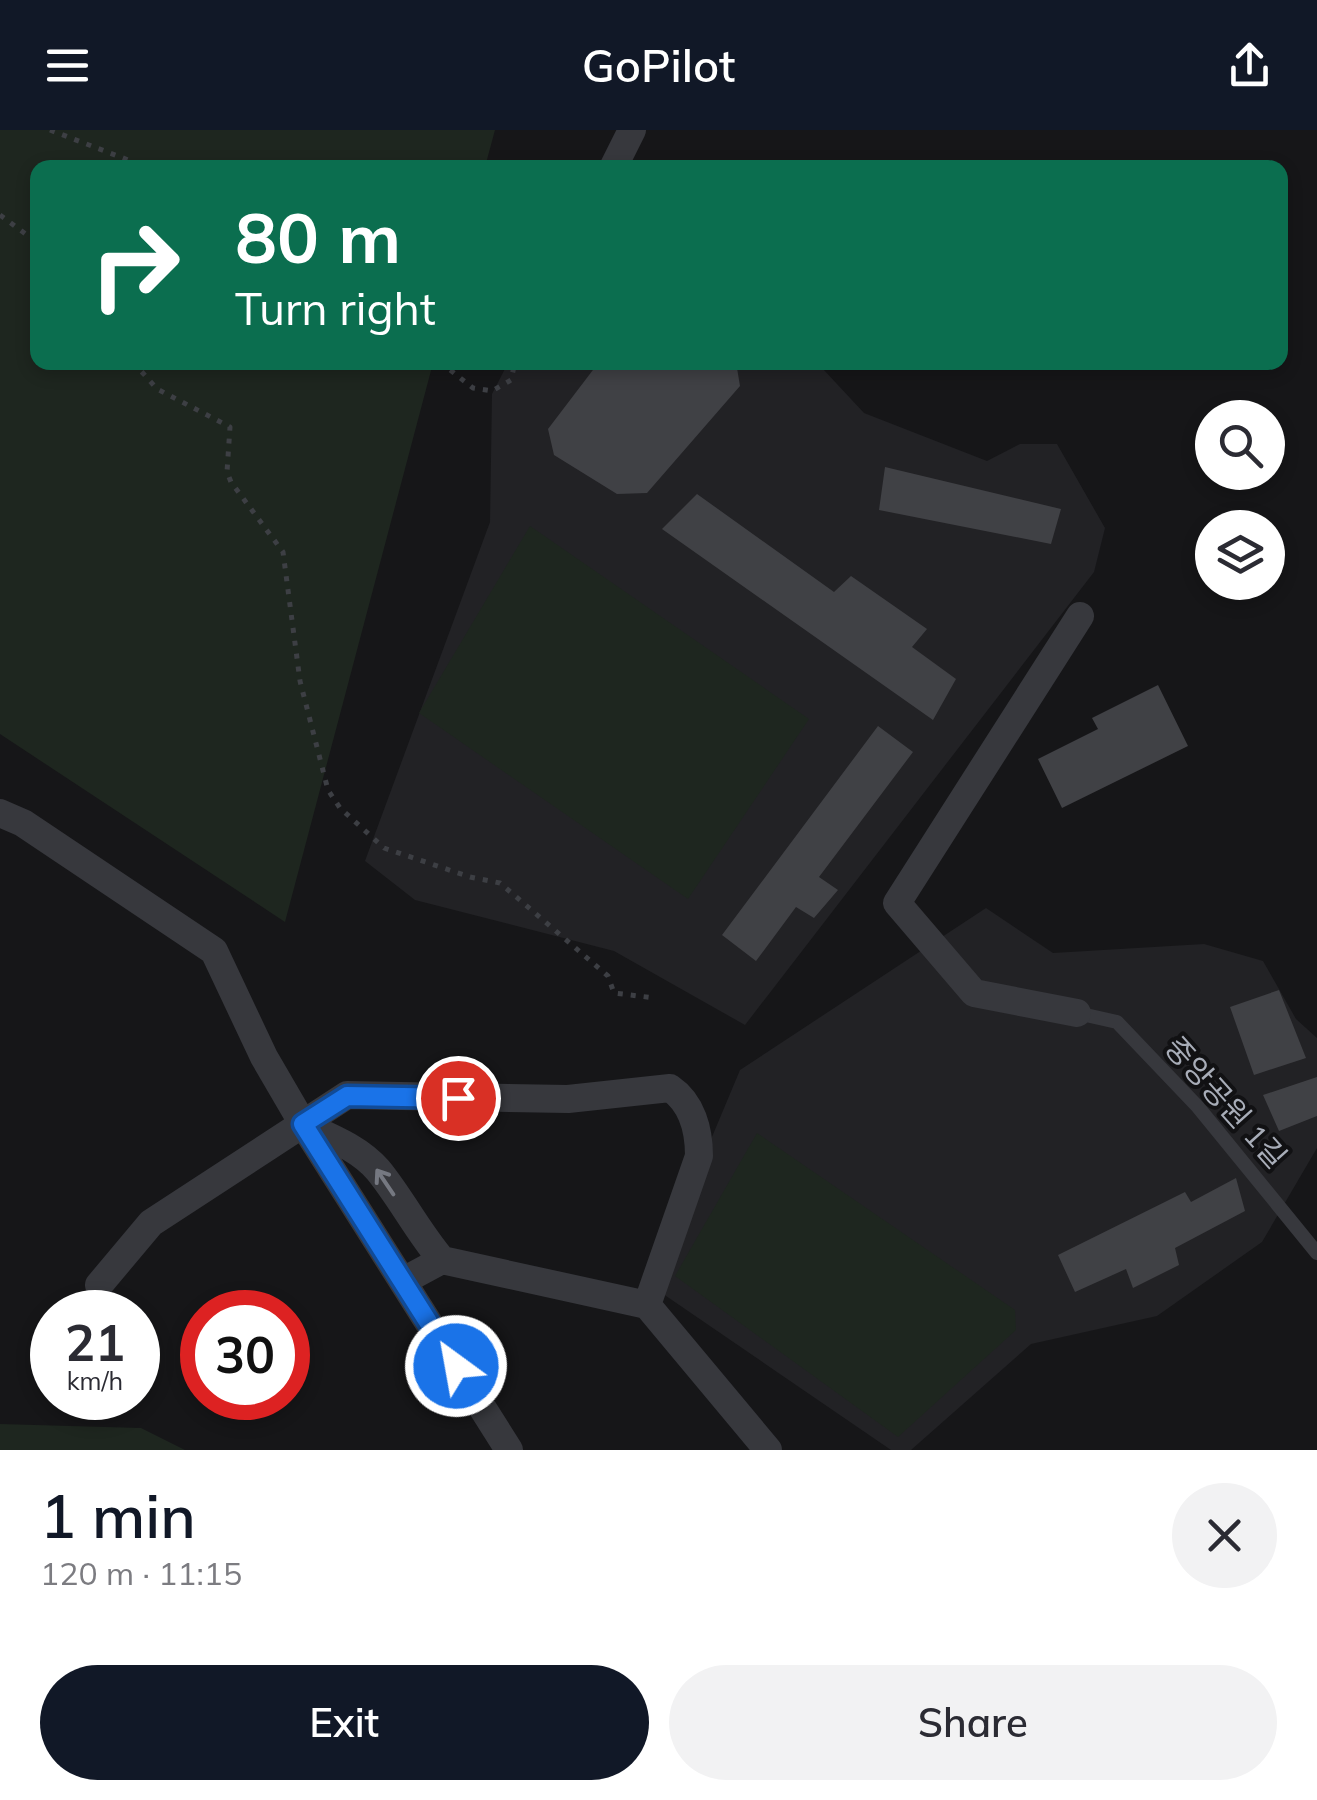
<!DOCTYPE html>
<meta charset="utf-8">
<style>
:root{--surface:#fff;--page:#f2f2f3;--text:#2b2b33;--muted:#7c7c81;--accent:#111827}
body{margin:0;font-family:Mulish,"Noto Sans KR",sans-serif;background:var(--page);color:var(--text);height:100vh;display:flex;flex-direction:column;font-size:38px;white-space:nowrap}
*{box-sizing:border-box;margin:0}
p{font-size:32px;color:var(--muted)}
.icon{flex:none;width:55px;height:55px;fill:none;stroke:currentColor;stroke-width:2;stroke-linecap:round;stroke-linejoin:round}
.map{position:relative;height:1320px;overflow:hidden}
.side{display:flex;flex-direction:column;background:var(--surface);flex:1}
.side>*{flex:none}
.banner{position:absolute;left:30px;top:30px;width:1258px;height:210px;border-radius:20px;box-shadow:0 5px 15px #0003;background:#0b6e4f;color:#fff;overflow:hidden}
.tools{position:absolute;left:1195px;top:270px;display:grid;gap:20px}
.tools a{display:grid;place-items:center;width:90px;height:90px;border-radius:50%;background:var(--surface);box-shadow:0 5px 15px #0003;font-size:50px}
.speed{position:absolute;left:30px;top:1160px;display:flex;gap:20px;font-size:50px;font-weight:700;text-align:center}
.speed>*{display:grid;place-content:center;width:130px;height:130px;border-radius:50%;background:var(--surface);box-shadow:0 5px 15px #0003;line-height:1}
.speed small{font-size:25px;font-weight:400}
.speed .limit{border:15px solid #d22;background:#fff;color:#111}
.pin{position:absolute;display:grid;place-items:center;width:85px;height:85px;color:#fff;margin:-42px;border:5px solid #fff;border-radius:50%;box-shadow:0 2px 10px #0007}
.me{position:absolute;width:110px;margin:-55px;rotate:328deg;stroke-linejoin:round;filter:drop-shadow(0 0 8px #0008)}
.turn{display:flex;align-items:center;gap:35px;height:210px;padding:0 40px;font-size:45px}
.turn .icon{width:130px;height:130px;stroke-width:2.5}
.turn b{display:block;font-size:70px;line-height:85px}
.round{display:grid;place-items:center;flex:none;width:105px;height:105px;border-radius:52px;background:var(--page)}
.overview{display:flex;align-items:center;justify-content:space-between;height:170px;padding:0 40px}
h1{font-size:60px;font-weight:600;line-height:75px;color:var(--accent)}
.primary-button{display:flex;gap:20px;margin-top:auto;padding:20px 40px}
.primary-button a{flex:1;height:115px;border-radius:60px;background:var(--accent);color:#fff;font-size:40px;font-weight:600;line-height:115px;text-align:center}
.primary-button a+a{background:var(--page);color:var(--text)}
header{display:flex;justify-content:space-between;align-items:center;height:130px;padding:0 40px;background:var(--accent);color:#fff;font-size:45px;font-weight:600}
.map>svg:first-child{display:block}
.built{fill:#222225}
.green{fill:#1e261f}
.building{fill:#404145}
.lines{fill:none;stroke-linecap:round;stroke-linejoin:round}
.path{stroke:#3d3f44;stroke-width:5;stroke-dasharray:5 8;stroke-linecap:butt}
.lane{stroke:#37383d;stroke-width:14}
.street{stroke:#37383d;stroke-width:28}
.oneway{stroke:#757881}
.route-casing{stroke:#114b97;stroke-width:25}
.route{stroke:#1a73e8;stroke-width:18}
.labels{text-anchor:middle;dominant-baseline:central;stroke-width:8;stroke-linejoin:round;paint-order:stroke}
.street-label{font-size:30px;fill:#a8adb8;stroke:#111113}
</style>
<header><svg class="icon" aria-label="menu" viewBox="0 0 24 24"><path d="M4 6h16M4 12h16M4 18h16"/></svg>GoPilot<svg class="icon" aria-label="share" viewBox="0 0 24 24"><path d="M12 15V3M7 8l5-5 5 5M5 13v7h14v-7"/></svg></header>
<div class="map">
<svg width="1317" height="1320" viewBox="0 0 1317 1320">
<rect width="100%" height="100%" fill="#161618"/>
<!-- built -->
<path class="built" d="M 508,233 L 823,233 L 823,239 L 864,283 L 987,331 L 1020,314 L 1057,314 L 1105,398 L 1094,442 L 745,895 L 614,821 L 415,770 L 365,731 L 490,392 L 492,264 Z
M 986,778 L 1053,823 L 1204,814 L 1263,831 L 1296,889 L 1317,908 L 1317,1018 L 1262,1112 L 1157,1186 L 1031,1214 L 911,1320 L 891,1320 L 650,1155 L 740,940 Z"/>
<!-- green -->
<path class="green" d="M 0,0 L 495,0 L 485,37 L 38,38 L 38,232 L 433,233 L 285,792 L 0,604 Z
M 530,396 L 809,589 L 688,769 L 419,583 Z
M 757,1003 L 1015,1180 L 1016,1200 L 898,1307 L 675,1146 Z
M 0,1294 L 141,1298 L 185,1320 L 0,1320 Z"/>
<!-- building -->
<path class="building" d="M 599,232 L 736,232 L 740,256 L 647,363 L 617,364 L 554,325 L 548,299 Z
M 885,337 L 1061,379 L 1051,414 L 879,380 Z
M 697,364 L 834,462 L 851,446 L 927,499 L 912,517 L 956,549 L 933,590 L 662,399 Z
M 1158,555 L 1188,616 L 1062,678 L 1038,629 L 1098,599 L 1092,588 Z
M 878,596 L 913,622 L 819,747 L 838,760 L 814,788 L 796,777 L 756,831 L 722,805 Z
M 1279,860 L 1306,928 L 1254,945 L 1230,877 Z
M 1317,947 L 1317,986 L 1279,1001 L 1263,965 Z
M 1236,1048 L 1245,1081 L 1175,1118 L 1179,1135 L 1133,1158 L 1126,1139 L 1075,1162 L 1058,1125 L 1185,1062 L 1191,1072 Z"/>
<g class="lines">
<!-- path -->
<path class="path" d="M 50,0 L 149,38
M 0,85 L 38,113
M 133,232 L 157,259 L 230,297 L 227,342 L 231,352 L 283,422 L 300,551 L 328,660 L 340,678 L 384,718 L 470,747 L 500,753 L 608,846 L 614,863 L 655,868
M 440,232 L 473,258 L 492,261 L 511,250 L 515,232"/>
<!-- lane -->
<path class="lane" d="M 1077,883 L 1117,892 L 1198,977 L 1317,1123"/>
<!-- street -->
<path class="street" d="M 613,38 L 632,0
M 0,683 L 23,693 L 214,821 L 264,927 L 303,994 L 509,1320
M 1077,883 L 974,863 L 897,773 L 1080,486
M 304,995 C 330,1007 359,1018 378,1040 C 401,1068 418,1102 442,1130
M 403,1151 L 442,1130 L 647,1175 L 768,1320
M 99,1155 L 151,1093 L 347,965 L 568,969 L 670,958 C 692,973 699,1000 699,1026 L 647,1175"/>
</g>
<!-- one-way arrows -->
<defs><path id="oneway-shaft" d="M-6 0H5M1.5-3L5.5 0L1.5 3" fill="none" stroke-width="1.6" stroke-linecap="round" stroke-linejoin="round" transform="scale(2.5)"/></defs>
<use class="oneway" href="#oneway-shaft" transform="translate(385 1052) rotate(-124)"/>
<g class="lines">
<defs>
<path id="route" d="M 456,1236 L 303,994 L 347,966 L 458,968"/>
</defs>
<!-- route casing -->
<use href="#route" class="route-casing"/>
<!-- route -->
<use href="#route" class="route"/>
</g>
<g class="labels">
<!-- street labels -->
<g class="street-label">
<text transform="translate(1226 972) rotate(48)">중앙공원 1길</text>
</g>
</g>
</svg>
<div class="tools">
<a><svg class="icon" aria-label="search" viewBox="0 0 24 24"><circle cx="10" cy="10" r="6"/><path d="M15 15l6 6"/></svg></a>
<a><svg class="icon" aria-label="layers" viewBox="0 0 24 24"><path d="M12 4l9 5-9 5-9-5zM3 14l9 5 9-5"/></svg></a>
</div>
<div class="speed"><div>21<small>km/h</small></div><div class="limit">30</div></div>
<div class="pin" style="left:458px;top:968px;background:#d93025"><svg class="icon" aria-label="arrive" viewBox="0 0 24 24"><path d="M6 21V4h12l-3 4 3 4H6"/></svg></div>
<svg class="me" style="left:456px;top:1236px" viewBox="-20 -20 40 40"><circle r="17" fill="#1a73e8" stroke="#fff" stroke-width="3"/><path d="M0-11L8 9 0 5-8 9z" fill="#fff"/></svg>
<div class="banner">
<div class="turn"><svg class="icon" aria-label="right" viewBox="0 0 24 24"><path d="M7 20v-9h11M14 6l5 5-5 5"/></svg><div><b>80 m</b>Turn right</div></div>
</div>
</div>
<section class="side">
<div class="overview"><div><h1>1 min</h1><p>120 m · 11:15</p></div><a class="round"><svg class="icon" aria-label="close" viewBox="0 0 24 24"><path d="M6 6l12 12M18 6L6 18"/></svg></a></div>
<div class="primary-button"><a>Exit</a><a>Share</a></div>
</section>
